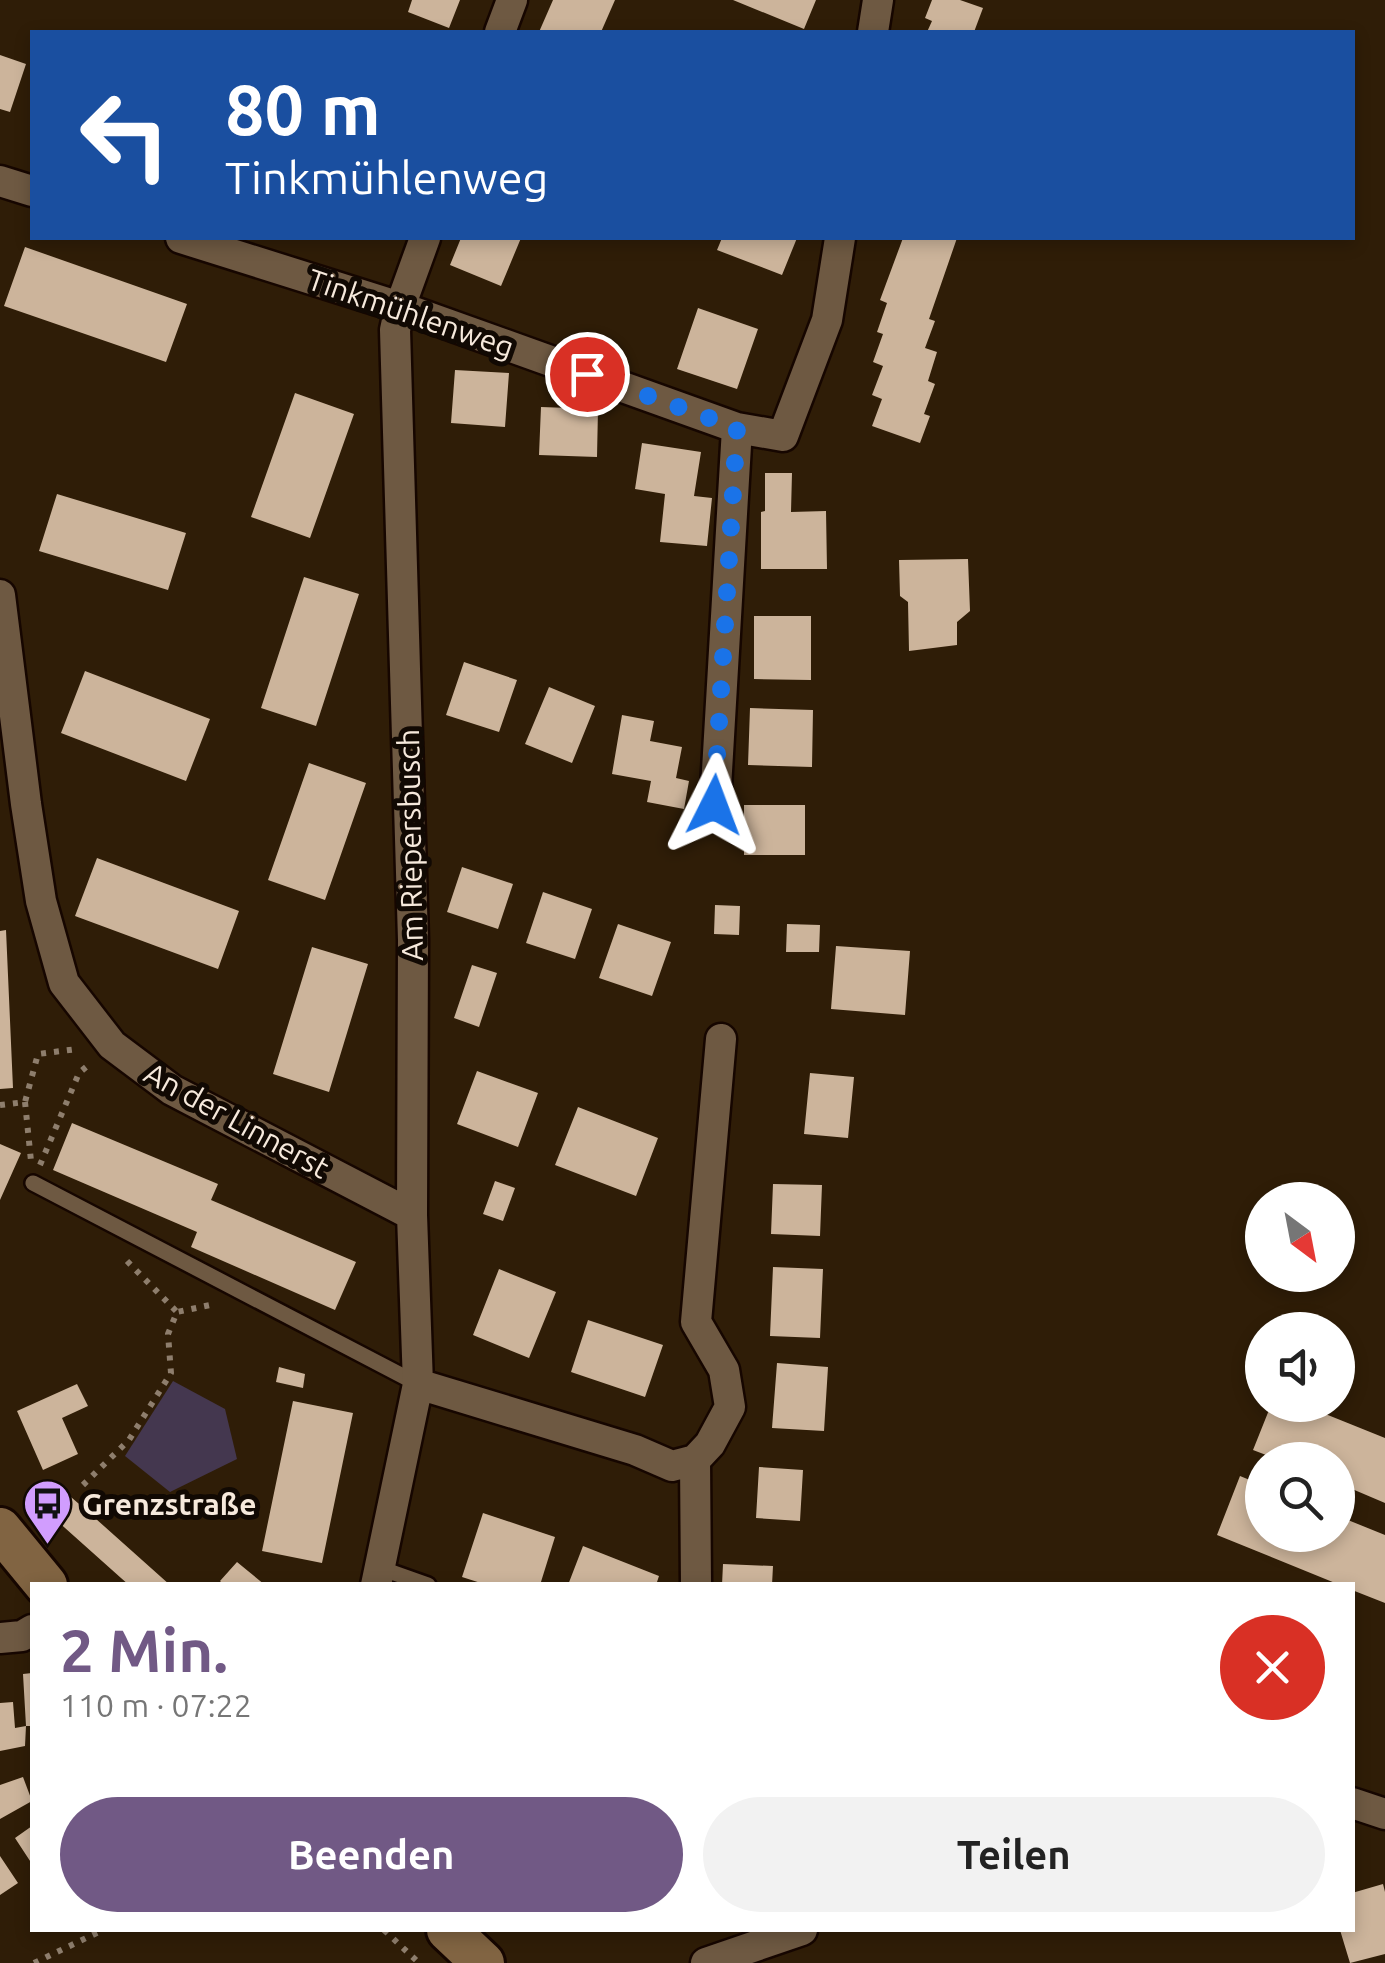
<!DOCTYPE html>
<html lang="de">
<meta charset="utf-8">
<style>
:root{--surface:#fff;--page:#f2f2f2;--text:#222;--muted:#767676;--accent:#715985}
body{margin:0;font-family:Ubuntu,sans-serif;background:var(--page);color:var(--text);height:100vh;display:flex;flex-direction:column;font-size:38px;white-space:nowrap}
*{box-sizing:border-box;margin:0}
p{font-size:32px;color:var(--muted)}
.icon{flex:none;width:55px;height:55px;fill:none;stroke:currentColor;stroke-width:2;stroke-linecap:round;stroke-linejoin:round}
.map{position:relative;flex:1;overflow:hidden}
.sheet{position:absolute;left:30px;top:1582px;width:1325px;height:350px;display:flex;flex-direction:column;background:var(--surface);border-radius:0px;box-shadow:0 5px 15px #0003}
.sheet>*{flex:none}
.guide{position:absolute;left:30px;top:30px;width:1325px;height:210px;border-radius:0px;box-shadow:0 5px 15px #0003;background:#1a4fa0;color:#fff;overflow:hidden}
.needle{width:65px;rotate:148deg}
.controls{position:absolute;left:1245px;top:1182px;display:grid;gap:20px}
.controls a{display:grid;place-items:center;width:110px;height:110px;border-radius:50%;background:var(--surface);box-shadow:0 5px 15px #0003;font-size:50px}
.pin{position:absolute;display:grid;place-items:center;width:85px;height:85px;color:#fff;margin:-42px;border:5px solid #fff;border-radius:50%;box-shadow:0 2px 10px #0007}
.me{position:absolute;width:110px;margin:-55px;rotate:3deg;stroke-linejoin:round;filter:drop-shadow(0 0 8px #0008)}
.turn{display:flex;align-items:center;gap:35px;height:210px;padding:0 30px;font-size:45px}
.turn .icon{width:130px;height:130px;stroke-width:2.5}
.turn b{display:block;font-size:70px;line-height:85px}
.round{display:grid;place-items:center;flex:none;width:105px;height:105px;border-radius:52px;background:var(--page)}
.head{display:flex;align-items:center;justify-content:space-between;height:170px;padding:0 30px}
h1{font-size:60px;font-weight:700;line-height:75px;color:var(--accent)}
.cta{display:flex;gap:20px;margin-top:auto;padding:20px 30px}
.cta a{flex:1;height:115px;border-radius:60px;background:var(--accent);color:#fff;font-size:40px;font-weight:700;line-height:115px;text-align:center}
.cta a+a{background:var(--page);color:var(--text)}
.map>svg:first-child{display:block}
.green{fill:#44374f}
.building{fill:#ccb49b}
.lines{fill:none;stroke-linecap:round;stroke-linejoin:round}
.lane-casing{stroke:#160600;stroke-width:20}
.street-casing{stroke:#160600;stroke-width:35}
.secondary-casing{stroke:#160600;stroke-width:48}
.path{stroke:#8e7e6d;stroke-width:6;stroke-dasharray:5 8;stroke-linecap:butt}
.lane{stroke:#6e5942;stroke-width:15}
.street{stroke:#6e5942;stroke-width:30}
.secondary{stroke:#816442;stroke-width:42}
.route{stroke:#1a73e8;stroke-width:18;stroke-dasharray:0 32.4}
.labels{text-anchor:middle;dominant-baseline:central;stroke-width:10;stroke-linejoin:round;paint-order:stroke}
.street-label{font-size:30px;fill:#f6e9dc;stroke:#110903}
.poi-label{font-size:30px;font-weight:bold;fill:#f6e9dc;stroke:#110903;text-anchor:start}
</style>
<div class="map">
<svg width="1385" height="1963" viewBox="0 0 1385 1963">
<rect width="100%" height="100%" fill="#2f1d07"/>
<!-- green -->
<path class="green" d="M 173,1381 L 225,1409 L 237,1459 L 170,1492 L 125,1456 Z"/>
<!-- building -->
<path class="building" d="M 412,0 L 460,0 L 449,28 L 408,12 Z
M 553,0 L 615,0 L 601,32 L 539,32 Z
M 733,0 L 816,0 L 804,29 Z
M 932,0 L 960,0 L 983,8 L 974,32 L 927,32 L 932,21 L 925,18 Z
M 0,55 L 26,64 L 10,112 L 0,109 Z
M 461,238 L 521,238 L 501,286 L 450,265 Z
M 722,238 L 797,238 L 782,275 L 717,250 Z
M 903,238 L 957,238 L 929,319 L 935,321 L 925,348 L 937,352 L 928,381 L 935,384 L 924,414 L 930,416 L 920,443 L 872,426 L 882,399 L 872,395 L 883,366 L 873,362 L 883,334 L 877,332 L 887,303 L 880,300 Z
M 25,247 L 187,304 L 166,362 L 4,306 Z
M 698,308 L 758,329 L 737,389 L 677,369 Z
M 455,370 L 509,373 L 505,427 L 451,423 Z
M 295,393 L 354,414 L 310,538 L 251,517 Z
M 541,407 L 598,409 L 597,457 L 539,455 Z
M 642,443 L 701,452 L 694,496 L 712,498 L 707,546 L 660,542 L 665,494 L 635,489 Z
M 765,473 L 792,473 L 791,512 L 826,511 L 827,569 L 761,569 L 761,512 L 765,511 Z
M 57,494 L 186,533 L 168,590 L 39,551 Z
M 968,559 L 970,611 L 957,622 L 957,645 L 909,651 L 908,602 L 900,596 L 899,560 Z
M 304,577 L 359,594 L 316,726 L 261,708 Z
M 754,616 L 811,616 L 811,680 L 754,679 Z
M 464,662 L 517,680 L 499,732 L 446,715 Z
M 85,671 L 210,719 L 186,781 L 61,733 Z
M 549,687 L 595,706 L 572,763 L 525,744 Z
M 750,708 L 813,710 L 812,767 L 748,765 Z
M 622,715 L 654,721 L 650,741 L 682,747 L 676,778 L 689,781 L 684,809 L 647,802 L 651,781 L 612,774 Z
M 309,763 L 366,783 L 325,900 L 268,880 Z
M 744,805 L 805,805 L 805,855 L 744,855 Z
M 97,858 L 239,911 L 218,969 L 75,916 Z
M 462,867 L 513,884 L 498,929 L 447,912 Z
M 543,892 L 592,909 L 575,959 L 526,943 Z
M 715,905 L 740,906 L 739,935 L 714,934 Z
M 618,924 L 671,942 L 652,996 L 599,978 Z
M 787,924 L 820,925 L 819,952 L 786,952 Z
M 6,930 L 13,1088 L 0,1089 L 0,931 Z
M 836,946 L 910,951 L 905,1015 L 831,1009 Z
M 312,947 L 368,964 L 329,1092 L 273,1074 Z
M 472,965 L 497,973 L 479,1027 L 454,1018 Z
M 477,1071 L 538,1093 L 518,1147 L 457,1124 Z
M 810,1073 L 854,1077 L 848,1138 L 804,1134 Z
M 578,1107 L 658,1138 L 636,1196 L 555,1165 Z
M 72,1123 L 218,1184 L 211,1200 L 356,1262 L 335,1310 L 191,1247 L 197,1232 L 53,1170 Z
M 0,1144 L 21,1153 L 0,1200 Z
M 495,1181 L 515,1188 L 503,1221 L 483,1214 Z
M 773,1184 L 822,1185 L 820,1236 L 771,1234 Z
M 773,1267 L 823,1269 L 820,1338 L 770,1336 Z
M 499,1269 L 556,1292 L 529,1358 L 473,1335 Z
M 588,1320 L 663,1345 L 645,1397 L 571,1372 Z
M 777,1363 L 828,1367 L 824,1431 L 772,1428 Z
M 279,1367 L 305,1374 L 303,1388 L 276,1382 Z
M 77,1384 L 88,1406 L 62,1418 L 78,1454 L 43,1470 L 17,1411 Z
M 293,1401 L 353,1413 L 322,1563 L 262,1551 Z
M 1271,1405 L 1303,1405 L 1385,1438 L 1385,1503 L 1338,1483 L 1338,1460 L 1279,1460 L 1253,1450 Z
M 759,1467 L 803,1470 L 800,1521 L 756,1518 Z
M 1240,1476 L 1262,1485 L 1262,1535 L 1338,1535 L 1338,1516 L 1385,1535 L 1385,1603 L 1352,1590 L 1352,1585 L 1340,1585 L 1217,1535 Z
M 64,1491 L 86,1510 L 170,1585 L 129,1585 L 121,1578 L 46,1511 Z
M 483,1513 L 555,1537 L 540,1585 L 487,1585 L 462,1577 Z
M 583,1546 L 659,1576 L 656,1585 L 568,1585 Z
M 237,1562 L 248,1571 L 265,1585 L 224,1585 L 220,1581 Z
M 723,1564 L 773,1566 L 772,1585 L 722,1585 Z
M 32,1673 L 32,1726 L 26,1726 L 23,1674 Z
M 13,1702 L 15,1728 L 26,1726 L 25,1746 L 0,1751 L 0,1703 Z
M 23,1777 L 32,1801 L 0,1819 L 0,1785 Z
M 32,1826 L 32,1864 L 15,1838 Z
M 0,1856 L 18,1883 L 0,1895 Z
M 1383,1884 L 1385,1892 L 1385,1954 L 1350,1963 L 1340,1930 L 1352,1930 L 1352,1893 Z"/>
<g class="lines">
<defs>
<path id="lane" d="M 33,1183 L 418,1384
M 380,1568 L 428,1585"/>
<path id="street" d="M 500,32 L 512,0
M 873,32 L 878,0
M 0,181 L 32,191
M 181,238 L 400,307 L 737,428 L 715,805
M 737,428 L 783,436 L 827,320 L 840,238
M 0,595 L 26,804 L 41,901 L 64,983 L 112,1045 L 172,1090 L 412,1215
M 418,1384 L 635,1450 L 672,1466 L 695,1460 L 710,1444 L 730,1407 L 724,1370 L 696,1322 L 721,1039
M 695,1460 L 696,1585
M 376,1585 L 418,1384 L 412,1215 L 413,940 L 395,330 L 400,307 L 425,238
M 0,1638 L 22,1636 L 32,1630
M 1352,1803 L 1385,1814
M 706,1963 L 802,1930"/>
<path id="secondary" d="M 0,1529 L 46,1585
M 448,1930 L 483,1963"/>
</defs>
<!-- lane casing -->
<use href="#lane" class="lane-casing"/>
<!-- street casing -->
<use href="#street" class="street-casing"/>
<!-- secondary casing -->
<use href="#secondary" class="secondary-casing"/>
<!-- path -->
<path class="path" d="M 25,1102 L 31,1161
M 0,1105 L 25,1102 L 38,1054 L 77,1049
M 40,1165 L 79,1073 L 92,1062
M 127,1261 L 177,1312
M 83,1485 L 129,1440 L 171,1373 L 168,1334 L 177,1312 L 215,1304
M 384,1930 L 419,1963
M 34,1963 L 103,1930"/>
<!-- lane -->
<use href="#lane" class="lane"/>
<!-- street -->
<use href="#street" class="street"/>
<!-- secondary -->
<use href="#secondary" class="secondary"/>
</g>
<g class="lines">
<!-- route -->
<path class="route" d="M 587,374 L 737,428 L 714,805"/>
</g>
<!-- icons -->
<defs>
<symbol id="bus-pin" viewBox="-11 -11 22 30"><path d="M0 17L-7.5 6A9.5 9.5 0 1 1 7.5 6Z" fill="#d19dfe" stroke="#110903"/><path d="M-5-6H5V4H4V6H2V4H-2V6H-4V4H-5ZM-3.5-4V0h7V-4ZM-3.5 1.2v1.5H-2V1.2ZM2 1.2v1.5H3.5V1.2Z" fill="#111"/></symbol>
</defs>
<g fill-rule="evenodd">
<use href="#bus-pin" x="20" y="1476" width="55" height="75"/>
</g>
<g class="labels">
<!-- street labels -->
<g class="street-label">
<text transform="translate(411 313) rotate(19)">Tinkmühlenweg</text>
<text transform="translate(410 845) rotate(-91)">Am Riepersbusch</text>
<text transform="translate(237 1120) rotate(29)">An der Linnerst</text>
</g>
<!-- poi labels -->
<g class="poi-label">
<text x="82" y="1504">Grenzstraße</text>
</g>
</g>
</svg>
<div class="controls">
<a><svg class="needle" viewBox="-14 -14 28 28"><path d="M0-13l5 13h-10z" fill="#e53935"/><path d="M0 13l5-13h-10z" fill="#767676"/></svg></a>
<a><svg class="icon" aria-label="sound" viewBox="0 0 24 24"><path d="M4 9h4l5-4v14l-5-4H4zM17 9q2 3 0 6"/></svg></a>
<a><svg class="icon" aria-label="search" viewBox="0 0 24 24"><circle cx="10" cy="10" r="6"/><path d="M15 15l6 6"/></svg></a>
</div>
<div class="pin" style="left:587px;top:374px;background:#d93025"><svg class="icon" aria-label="arrive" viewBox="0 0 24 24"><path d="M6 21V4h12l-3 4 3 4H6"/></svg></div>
<svg class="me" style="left:714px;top:805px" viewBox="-20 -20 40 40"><path d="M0-17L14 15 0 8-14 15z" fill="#1a73e8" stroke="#fff" stroke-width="4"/></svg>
<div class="guide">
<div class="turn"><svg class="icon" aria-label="left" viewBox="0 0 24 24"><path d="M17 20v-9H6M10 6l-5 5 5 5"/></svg><div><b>80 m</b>Tinkmühlenweg</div></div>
</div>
<section class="sheet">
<div class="head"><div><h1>2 Min.</h1><p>110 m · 07:22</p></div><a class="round" style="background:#d93025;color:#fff"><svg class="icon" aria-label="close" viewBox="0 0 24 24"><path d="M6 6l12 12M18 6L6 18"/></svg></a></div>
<div class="cta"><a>Beenden</a><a>Teilen</a></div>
</section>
</div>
